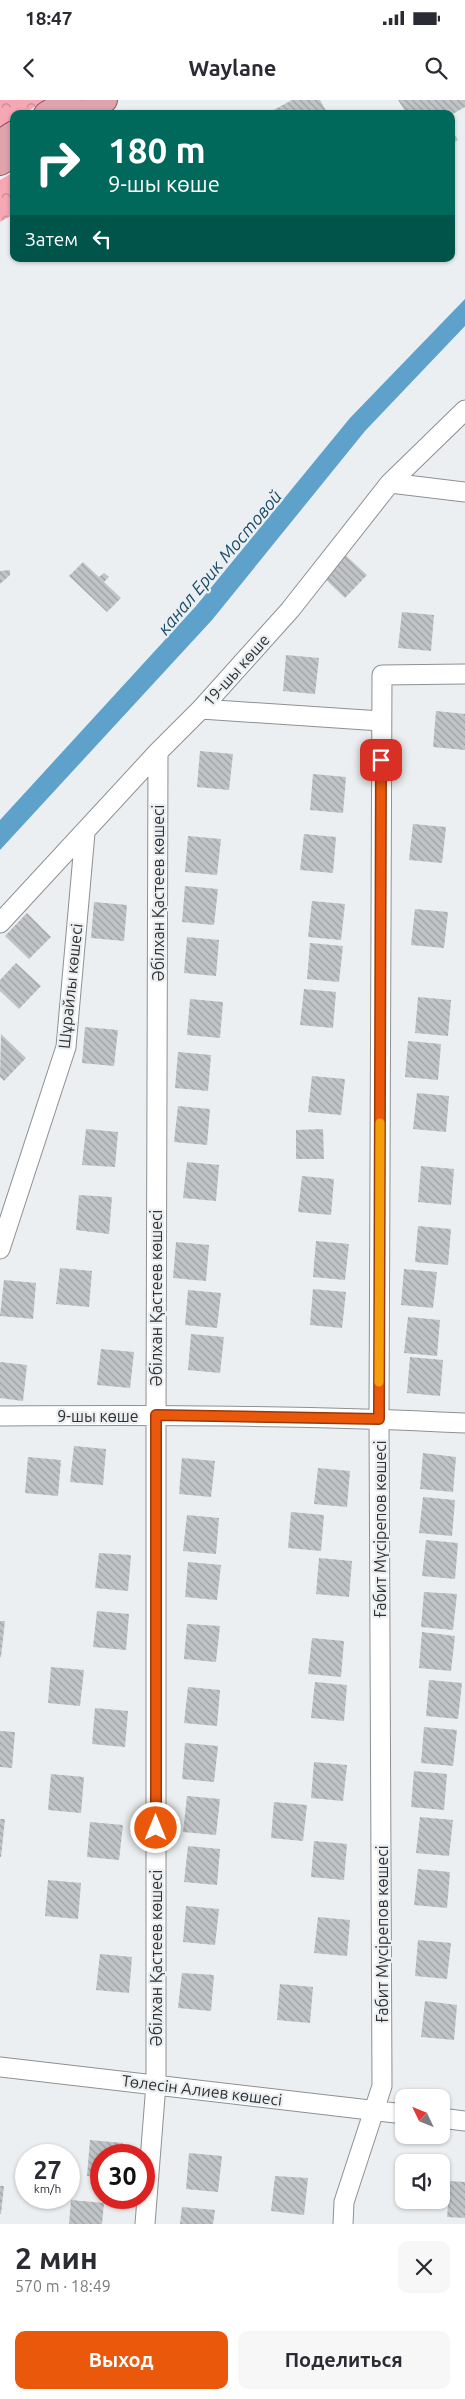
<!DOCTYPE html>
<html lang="ru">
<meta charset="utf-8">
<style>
:root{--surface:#fff;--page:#f7f7f7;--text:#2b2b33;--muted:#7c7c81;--accent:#ea580c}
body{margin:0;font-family:Ubuntu,sans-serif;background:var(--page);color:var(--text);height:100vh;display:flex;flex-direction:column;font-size:19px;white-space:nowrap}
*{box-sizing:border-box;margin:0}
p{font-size:16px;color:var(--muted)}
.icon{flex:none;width:28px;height:28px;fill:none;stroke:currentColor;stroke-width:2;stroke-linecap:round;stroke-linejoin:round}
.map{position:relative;height:2124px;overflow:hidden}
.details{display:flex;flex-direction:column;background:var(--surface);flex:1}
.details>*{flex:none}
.hud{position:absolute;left:10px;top:10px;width:445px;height:152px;border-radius:10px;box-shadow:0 1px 4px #0004;background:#00695c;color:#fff;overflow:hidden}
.needle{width:32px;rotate:313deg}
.controls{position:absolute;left:395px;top:1989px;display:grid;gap:10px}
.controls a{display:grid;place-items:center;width:55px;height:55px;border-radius:10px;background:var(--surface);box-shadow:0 1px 4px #0004;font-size:25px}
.speed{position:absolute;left:15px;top:2044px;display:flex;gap:10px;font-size:25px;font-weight:700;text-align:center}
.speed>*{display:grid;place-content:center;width:65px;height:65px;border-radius:50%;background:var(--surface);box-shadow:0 1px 4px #0004;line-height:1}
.speed small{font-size:12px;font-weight:400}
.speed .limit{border:8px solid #d22;background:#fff;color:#111}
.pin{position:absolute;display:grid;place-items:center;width:42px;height:42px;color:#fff;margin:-21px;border-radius:10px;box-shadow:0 2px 8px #0006}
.me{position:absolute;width:55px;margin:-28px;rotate:0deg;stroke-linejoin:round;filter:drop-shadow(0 0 4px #0008)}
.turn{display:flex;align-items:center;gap:18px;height:105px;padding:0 15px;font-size:22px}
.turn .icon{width:65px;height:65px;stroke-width:2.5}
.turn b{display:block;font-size:35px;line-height:42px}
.then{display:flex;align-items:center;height:48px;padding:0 15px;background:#0003;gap:10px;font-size:19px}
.round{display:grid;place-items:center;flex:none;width:52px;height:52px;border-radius:10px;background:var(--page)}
.summary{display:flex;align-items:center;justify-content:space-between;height:85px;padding:0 15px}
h1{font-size:30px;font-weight:700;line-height:38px}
.primary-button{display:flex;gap:10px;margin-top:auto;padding:10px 15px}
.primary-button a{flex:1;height:58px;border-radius:10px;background:var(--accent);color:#fff;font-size:20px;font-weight:700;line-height:58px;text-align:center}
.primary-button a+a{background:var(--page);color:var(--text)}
.status{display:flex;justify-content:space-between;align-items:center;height:35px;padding:0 25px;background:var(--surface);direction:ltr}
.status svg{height:14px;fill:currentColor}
header{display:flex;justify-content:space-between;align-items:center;height:65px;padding:0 15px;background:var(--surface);font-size:22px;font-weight:700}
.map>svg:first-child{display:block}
.forest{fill:url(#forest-crowns)}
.water{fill:#5ea1cb}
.building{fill:url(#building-back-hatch)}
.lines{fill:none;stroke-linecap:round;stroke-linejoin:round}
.minor-casing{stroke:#8e9092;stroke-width:21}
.major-casing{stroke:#93535f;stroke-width:26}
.minor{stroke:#fff;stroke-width:19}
.major{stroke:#dea3ad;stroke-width:24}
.route-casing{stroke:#983908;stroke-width:12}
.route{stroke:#ea580c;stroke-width:9}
.slow{stroke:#f59e0b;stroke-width:9}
.labels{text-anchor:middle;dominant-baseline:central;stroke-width:4.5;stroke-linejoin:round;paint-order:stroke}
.street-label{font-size:16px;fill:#303132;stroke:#eceff1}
.water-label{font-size:18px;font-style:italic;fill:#184c6a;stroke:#eceff1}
</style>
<div class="status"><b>18:47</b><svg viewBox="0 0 49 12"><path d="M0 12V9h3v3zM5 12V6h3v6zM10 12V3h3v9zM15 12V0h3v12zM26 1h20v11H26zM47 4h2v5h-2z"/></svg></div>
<header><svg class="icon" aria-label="back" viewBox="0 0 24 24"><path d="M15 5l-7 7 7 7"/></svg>Waylane<svg class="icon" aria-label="search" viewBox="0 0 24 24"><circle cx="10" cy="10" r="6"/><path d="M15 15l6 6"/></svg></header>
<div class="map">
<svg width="465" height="2124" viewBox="0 0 465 2124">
<defs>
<pattern id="forest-crowns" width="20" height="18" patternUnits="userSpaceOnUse" patternTransform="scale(1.25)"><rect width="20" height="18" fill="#f5a7b3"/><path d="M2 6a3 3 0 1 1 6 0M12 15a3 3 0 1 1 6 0" fill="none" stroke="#c78992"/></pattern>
<pattern id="building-back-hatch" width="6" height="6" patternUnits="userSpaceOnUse" patternTransform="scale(1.25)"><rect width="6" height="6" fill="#c1c4c6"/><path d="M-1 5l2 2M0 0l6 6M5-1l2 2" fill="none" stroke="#9da0a1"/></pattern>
</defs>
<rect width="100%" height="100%" fill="#eceff1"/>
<!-- forest -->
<path class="forest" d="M 0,0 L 46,0 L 23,14 L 14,14 L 14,19 L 0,27 Z
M 14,72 L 14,114 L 0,122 L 0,80 Z"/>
<!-- water -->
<path class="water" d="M 465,199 L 465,226 L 365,331 L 212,520 L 0,750 L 0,720 L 196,506 L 350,318 Z"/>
<!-- building -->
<path class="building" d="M 292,0 L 320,0 L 328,14 L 266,14 Z
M 398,0 L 465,0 L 465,7 L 451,15 L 407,14 Z
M 451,29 L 458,40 L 451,44 Z
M 342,452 L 367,475 L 345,498 L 320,474 Z
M 83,462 L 99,477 L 104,473 L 109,477 L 104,482 L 121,498 L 107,512 L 69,476 Z
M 10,470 L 10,475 L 0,484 L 0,471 Z
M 402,512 L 434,515 L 431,551 L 398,548 Z
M 286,555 L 319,558 L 315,594 L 283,591 Z
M 436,611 L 465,614 L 465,650 L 433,647 Z
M 200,651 L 233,654 L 229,690 L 197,687 Z
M 313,674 L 346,677 L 343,713 L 310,710 Z
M 413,724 L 446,727 L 442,763 L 409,760 Z
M 304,734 L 336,737 L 333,773 L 300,770 Z
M 188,736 L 221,739 L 217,775 L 185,772 Z
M 185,786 L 218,789 L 214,825 L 182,822 Z
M 312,801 L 345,804 L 341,840 L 308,837 Z
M 94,802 L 127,805 L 124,841 L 91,838 Z
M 415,809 L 448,812 L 444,848 L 411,845 Z
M 27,813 L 51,837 L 29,859 L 5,836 Z
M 187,837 L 219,840 L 216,876 L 184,873 Z
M 310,843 L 343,846 L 339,882 L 307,879 Z
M 16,863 L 41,886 L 19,909 L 0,891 L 0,880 Z
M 304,889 L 336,892 L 333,928 L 300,925 Z
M 418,897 L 451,900 L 448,936 L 415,933 Z
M 190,899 L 223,902 L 220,938 L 187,935 Z
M 85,927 L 118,930 L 114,966 L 82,963 Z
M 1,934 L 26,958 L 4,981 L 0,977 Z
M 408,941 L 441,944 L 438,980 L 405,977 Z
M 178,952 L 211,955 L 208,991 L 175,988 Z
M 312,976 L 345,979 L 341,1015 L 308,1012 Z
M 417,993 L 449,996 L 446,1032 L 413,1029 Z
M 178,1006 L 210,1009 L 207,1045 L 174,1042 Z
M 86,1029 L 118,1032 L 115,1067 L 82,1065 Z
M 323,1029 L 324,1059 L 296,1059 L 296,1030 Z
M 187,1062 L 219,1065 L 216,1101 L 183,1098 Z
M 421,1066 L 454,1069 L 451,1105 L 418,1102 Z
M 302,1076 L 334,1079 L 331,1115 L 298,1112 Z
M 79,1095 L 112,1097 L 109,1134 L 76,1130 Z
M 418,1126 L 451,1129 L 448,1165 L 415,1162 Z
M 316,1141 L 349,1144 L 345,1180 L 313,1177 Z
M 176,1142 L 209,1145 L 206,1181 L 173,1178 Z
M 60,1168 L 92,1171 L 89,1207 L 56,1204 Z
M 404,1169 L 437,1172 L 433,1208 L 401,1205 Z
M 4,1180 L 36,1183 L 33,1219 L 0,1216 Z
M 313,1189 L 346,1192 L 342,1228 L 310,1225 Z
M 188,1190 L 221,1193 L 217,1228 L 185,1225 Z
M 408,1217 L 440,1220 L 437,1256 L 404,1253 Z
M 191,1234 L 224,1237 L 220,1273 L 188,1270 Z
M 101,1249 L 134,1252 L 130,1288 L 97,1285 Z
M 410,1257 L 443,1260 L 440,1296 L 407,1293 Z
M 0,1262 L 27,1265 L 23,1301 L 0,1298 Z
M 74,1346 L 106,1349 L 103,1385 L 70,1382 Z
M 423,1353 L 456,1357 L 453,1392 L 420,1389 Z
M 28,1357 L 61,1360 L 58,1396 L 25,1393 Z
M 182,1358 L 215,1361 L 211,1397 L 179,1394 Z
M 318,1368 L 350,1371 L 347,1407 L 314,1404 Z
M 423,1397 L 455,1400 L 452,1436 L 419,1433 Z
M 291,1412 L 324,1415 L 321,1451 L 288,1448 Z
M 187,1415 L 219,1418 L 216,1454 L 183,1451 Z
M 426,1440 L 458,1443 L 455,1479 L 422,1476 Z
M 99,1453 L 131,1455 L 128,1491 L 95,1488 Z
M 319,1458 L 352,1461 L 349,1497 L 316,1494 Z
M 188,1462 L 221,1465 L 217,1500 L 185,1497 Z
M 424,1492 L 457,1494 L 453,1530 L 421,1527 Z
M 97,1511 L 129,1514 L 126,1550 L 93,1547 Z
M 0,1521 L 5,1521 L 1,1557 L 0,1557 Z
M 187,1524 L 220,1526 L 216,1562 L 184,1559 Z
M 422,1532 L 455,1536 L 451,1571 L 419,1568 Z
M 312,1538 L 344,1541 L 341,1577 L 308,1574 Z
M 51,1567 L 84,1570 L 80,1606 L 48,1603 Z
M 429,1580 L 462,1583 L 458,1619 L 426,1616 Z
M 315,1582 L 347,1585 L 344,1621 L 311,1618 Z
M 188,1587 L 220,1590 L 217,1626 L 184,1623 Z
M 95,1608 L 128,1611 L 125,1647 L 92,1644 Z
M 424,1627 L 457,1630 L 453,1666 L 421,1663 Z
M 0,1631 L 15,1632 L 12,1668 L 0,1667 Z
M 185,1643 L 218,1646 L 214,1682 L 182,1679 Z
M 314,1662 L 347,1665 L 343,1701 L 311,1698 Z
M 414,1671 L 447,1674 L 444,1710 L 411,1707 Z
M 51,1674 L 84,1677 L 81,1713 L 48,1710 Z
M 187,1696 L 220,1699 L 216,1735 L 183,1732 Z
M 274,1702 L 307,1705 L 303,1741 L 271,1738 Z
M 420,1717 L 453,1720 L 449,1756 L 416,1753 Z
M 0,1719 L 5,1719 L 1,1757 L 0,1757 Z
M 90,1722 L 123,1725 L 119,1760 L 87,1757 Z
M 314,1741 L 347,1744 L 344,1780 L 311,1777 Z
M 188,1746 L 220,1749 L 217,1785 L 184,1782 Z
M 418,1769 L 450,1772 L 447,1808 L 414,1805 Z
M 48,1780 L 81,1783 L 78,1819 L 45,1816 Z
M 186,1806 L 219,1809 L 215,1845 L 183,1842 Z
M 318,1817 L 350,1820 L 347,1856 L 314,1853 Z
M 418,1840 L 451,1843 L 447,1879 L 415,1876 Z
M 100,1854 L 132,1857 L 129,1893 L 96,1890 Z
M 182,1873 L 214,1875 L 211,1911 L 178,1908 Z
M 280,1884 L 313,1887 L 310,1923 L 277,1920 Z
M 425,1901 L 457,1905 L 454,1940 L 421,1937 Z
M 90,2040 L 123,2043 L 122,2055 L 101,2055 L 101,2077 L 87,2076 Z
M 189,2053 L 222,2056 L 218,2092 L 186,2089 Z
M 275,2076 L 308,2078 L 304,2115 L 271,2111 Z
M 450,2081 L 465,2082 L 465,2118 L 447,2117 Z
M 0,2086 L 4,2086 L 1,2114 L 0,2114 Z
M 71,2100 L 104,2103 L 102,2124 L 69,2124 Z
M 182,2107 L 215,2110 L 213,2124 L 180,2124 Z"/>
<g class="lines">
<defs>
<path id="minor" d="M 390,383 L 465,392
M 201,609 L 381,621
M 0,823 L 158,652 L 201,609 L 290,510 L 390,383 L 465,310
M 0,1149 L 66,947 L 85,733
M 0,1316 C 155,1315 310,1315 465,1323
M 0,1967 L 404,2014
M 441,2018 L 465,2021
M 145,2124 L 156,1984 L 156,1315 L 158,652
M 343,2124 L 344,2102 L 382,1986 L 379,1319 L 382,575 L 465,574"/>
<path id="major" d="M 46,14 L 69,0
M 82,14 L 105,0
M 0,42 L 14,33
M 0,63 L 14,55"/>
</defs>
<!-- minor casing -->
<use href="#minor" class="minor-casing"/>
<!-- major casing -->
<use href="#major" class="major-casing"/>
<!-- minor -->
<use href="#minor" class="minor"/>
<!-- major -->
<use href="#major" class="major"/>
</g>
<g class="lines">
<defs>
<path id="route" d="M 156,1728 L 156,1315 L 379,1319 L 381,660"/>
</defs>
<!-- route casing -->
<use href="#route" class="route-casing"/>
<!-- route -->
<use href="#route" class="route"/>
<!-- slow -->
<path class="slow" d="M 379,1282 L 380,1023"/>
</g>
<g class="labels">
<!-- street labels -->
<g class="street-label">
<text transform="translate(236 570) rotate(-48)">19-шы көше</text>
<text transform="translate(158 793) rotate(-90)">Әбілхан Қастеев көшесi</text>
<text transform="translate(70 886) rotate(-84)">Шұрайлы көшесі</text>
<text transform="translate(156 1198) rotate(-90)">Әбілхан Қастеев көшесi</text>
<text x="98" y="1316">9-шы көше</text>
<text transform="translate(380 1429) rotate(-90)">Ғабит Мүсірепов көшесi</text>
<text transform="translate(382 1834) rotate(-90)">Ғабит Мүсірепов көшесi</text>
<text transform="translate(156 1858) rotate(-90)">Әбілхан Қастеев көшесi</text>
<text transform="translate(202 1990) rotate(7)">Төлесін Алиев көшесі</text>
</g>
<!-- water labels -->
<g class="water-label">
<text transform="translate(219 462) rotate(-50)">канал Ерик Мостовой</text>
</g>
</g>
</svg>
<div class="controls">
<a><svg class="needle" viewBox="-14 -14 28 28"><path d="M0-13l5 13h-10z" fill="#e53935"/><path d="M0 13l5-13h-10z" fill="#7c7c81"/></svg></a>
<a><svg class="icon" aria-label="sound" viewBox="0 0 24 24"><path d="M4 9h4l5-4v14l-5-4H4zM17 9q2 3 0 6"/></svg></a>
</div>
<div class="speed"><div>27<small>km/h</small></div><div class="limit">30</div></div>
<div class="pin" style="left:381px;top:660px;background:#d93025"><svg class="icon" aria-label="arrive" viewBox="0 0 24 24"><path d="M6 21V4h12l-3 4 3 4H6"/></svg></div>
<svg class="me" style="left:156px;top:1728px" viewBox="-20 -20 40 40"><circle r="17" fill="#ea580c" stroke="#fff" stroke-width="3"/><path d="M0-11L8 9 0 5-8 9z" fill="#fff"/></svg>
<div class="hud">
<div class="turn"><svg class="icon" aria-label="right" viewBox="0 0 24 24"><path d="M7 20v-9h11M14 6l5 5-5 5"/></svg><div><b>180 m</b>9-шы көше</div></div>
<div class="then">Затем<svg class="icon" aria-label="left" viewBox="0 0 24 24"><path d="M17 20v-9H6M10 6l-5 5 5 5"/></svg></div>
</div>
</div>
<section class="details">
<div class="summary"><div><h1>2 мин</h1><p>570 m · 18:49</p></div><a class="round"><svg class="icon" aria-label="close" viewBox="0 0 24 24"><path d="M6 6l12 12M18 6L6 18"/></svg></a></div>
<div class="primary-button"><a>Выход</a><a>Поделиться</a></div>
</section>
